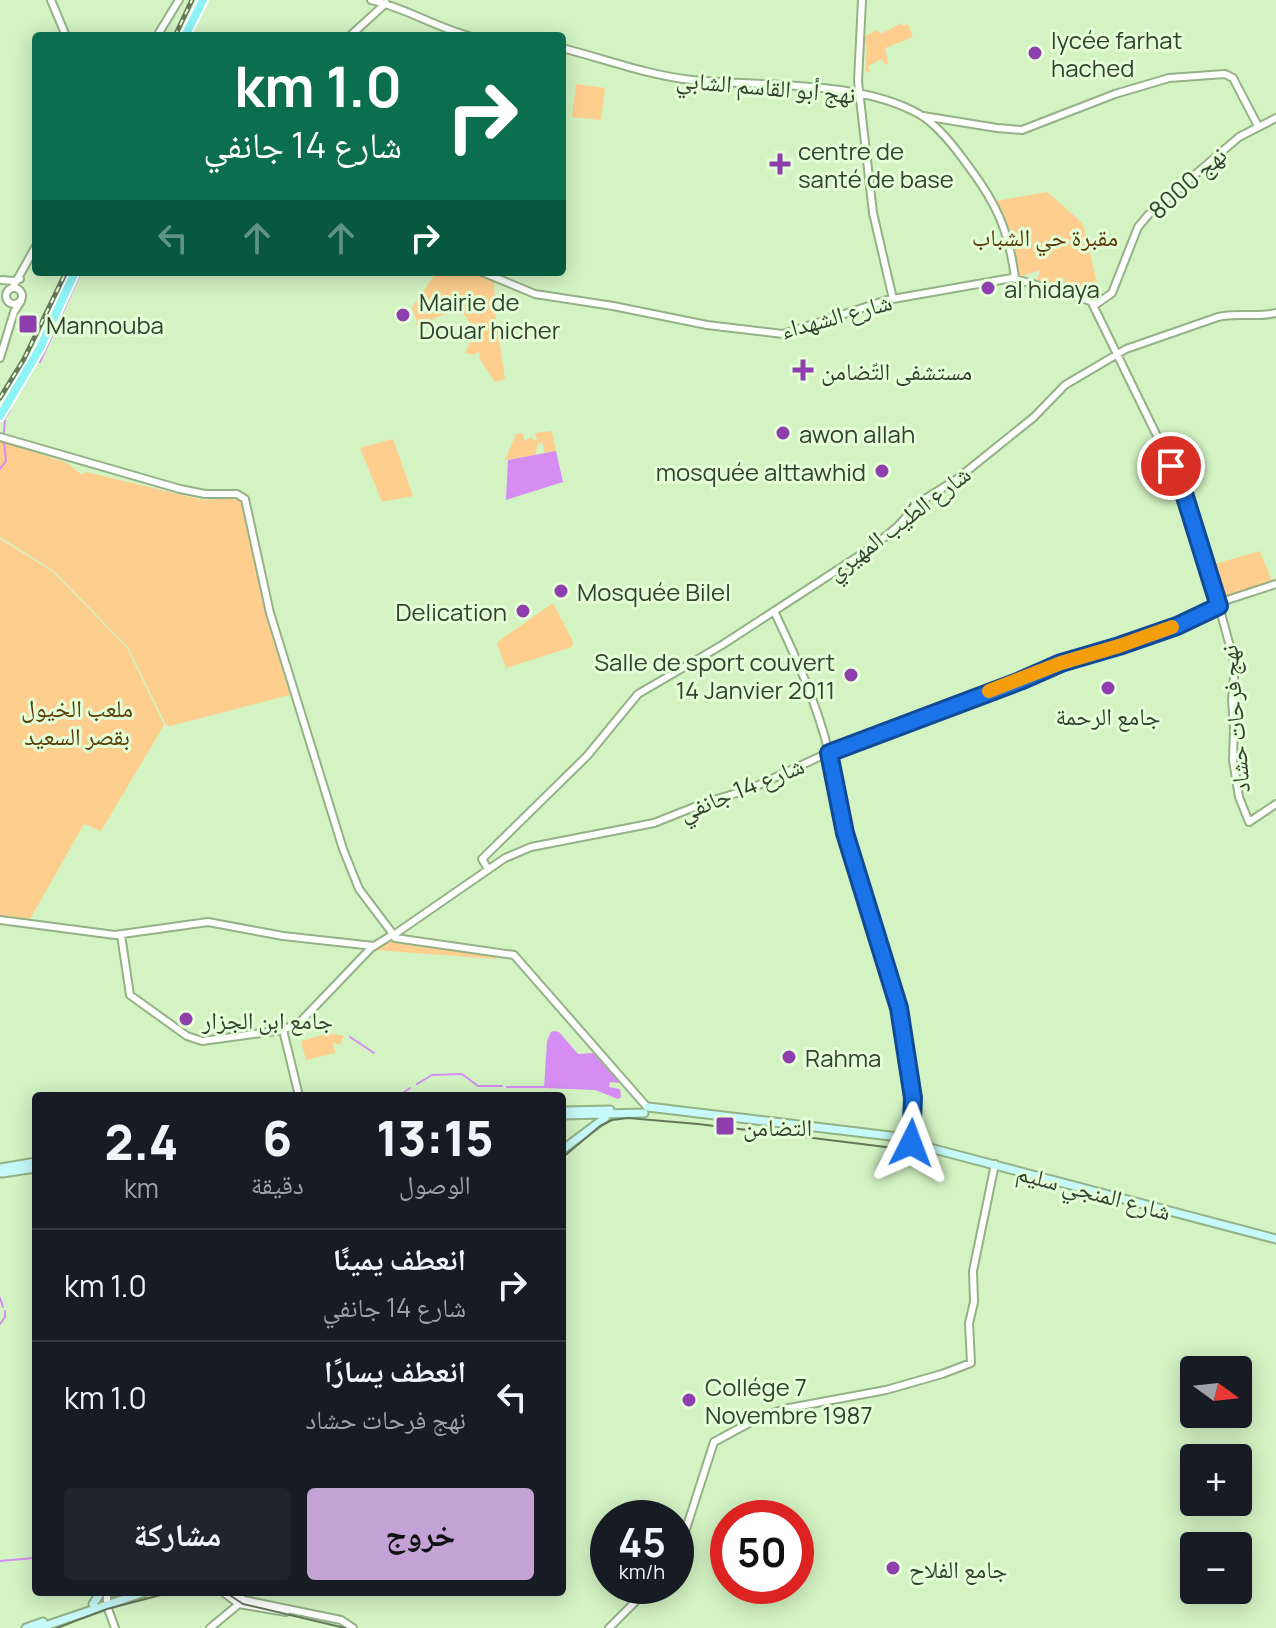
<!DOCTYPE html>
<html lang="ar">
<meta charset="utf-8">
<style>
:root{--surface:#171b24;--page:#20242c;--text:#f1f3f6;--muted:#9ea1a6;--line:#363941;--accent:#c5a2d6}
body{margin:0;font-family:Manrope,"Noto Naskh Arabic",sans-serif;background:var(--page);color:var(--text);direction:rtl;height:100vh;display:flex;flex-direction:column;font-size:30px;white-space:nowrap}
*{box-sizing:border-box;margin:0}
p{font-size:26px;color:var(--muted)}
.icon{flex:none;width:44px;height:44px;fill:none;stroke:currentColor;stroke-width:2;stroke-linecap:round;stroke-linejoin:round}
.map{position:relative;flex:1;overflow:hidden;direction:ltr}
.details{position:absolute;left:32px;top:1092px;width:534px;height:504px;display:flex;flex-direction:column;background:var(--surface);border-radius:8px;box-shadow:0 4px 20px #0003;direction:rtl}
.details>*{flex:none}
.guide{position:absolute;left:32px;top:32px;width:534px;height:244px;border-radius:8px;box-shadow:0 4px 20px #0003;direction:rtl;background:#0b6e4f;color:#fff;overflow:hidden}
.needle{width:52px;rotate:105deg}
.controls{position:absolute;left:1180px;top:1356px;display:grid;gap:16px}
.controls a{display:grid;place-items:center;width:72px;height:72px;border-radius:8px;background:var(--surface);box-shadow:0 4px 20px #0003;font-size:40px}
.speed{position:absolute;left:590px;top:1500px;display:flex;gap:16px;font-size:40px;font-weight:700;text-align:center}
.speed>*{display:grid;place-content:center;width:104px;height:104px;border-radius:50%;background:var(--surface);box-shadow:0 4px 20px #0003;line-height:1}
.speed small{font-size:20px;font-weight:400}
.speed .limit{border:12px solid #d22;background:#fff;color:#111}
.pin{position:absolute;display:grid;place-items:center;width:68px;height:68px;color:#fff;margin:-34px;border:4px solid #fff;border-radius:50%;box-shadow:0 2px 8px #0007}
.me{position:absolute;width:88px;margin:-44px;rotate:3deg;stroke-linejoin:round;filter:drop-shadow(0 0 6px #0008)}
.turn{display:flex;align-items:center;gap:28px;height:168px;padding:0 32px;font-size:36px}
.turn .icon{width:104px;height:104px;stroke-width:2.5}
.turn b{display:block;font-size:56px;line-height:68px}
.lanes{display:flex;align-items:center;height:76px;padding:0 32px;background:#0003;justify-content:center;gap:40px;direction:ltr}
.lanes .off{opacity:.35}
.eta{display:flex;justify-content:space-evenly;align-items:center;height:136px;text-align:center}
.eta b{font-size:48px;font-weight:800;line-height:56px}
.action{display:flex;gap:16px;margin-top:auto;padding:16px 32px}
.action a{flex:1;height:92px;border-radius:8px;background:var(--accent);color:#111;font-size:32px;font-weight:800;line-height:92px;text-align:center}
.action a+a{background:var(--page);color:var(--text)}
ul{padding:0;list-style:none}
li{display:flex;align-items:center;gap:24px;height:112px;padding:0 32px;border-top:2px solid var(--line)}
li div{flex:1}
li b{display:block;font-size:30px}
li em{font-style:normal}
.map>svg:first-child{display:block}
.green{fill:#fdce8d}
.water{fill:#d58df3}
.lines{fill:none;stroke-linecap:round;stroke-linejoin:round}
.stream{stroke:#d58df3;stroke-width:2}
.tertiary-casing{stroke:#94b285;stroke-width:10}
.secondary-casing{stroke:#94b285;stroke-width:11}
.primary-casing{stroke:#fff;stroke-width:12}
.tertiary{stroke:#fff;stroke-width:6}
.secondary{stroke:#c6f9f9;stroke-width:7}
.primary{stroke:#8df3f4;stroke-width:8}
.tram{stroke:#65775b;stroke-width:2}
.rail-casing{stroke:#65775b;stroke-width:5}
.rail{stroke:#e4fed7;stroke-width:2;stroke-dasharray:6;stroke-linecap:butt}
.route-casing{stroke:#114b97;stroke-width:20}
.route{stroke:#1a73e8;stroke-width:14}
.slow{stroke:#f59e0b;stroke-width:14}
.poi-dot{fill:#8f3eae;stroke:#e4fed7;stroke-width:3}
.labels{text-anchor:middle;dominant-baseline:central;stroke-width:6;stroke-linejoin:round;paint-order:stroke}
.poi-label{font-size:24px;fill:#35412e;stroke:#e4fed7;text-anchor:start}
.street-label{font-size:24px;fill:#35412e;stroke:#e4fed7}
.park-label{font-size:24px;fill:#593b06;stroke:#e4fed7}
</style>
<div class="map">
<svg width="1276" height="1628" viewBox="0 0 1276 1628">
<rect width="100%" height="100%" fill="#d3f3c3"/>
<!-- green -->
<path class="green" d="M 902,23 L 903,26 L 908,24 L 913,37 L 885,48 L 888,64 L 885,65 L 882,59 L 868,66 L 870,72 L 867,73 C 864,64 868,53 866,43 L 861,44 L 861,38 L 877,30 L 881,34 Z
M 576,84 L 605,88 L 601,120 L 572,117 Z
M 1047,192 L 1080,221 L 1084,228 L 1101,300 L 1037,282 L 1040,270 L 1021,276 L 1016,275 L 1012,243 L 996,201 Z
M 437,272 L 478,272 L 494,278 L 495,313 L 505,379 L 495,382 L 480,359 L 479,352 L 473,355 L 465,353 C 474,337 475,329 464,314 C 441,310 436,321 415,325 L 417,322 L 412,307 Z
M 552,431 L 556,451 L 545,453 L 542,442 L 537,445 L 536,455 L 505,460 L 516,434 L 522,433 L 525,441 L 532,437 L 534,441 L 537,440 L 535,433 Z
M 393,439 L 413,496 L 382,502 L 360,448 Z
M 0,441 L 67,463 L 82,475 L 86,472 L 203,500 L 232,498 L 243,502 L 267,617 L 290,695 L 170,726 L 166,725 L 128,647 L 54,571 L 0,537 Z
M 0,539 L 53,572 L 127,648 L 164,725 L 101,831 L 84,824 L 30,919 L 0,915 Z
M 1260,551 L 1273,584 L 1222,598 L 1211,565 Z
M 553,603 L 573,642 L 572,647 L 506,668 L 497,644 L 500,640 Z
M 392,942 L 492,954 L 497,959 L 375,950 L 383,944 Z
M 329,1033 L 344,1036 L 340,1045 L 333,1042 L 335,1053 L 306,1060 L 301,1041 Z"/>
<!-- water -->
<path class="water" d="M 556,451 L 563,482 L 506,500 L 508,460 Z
M 554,1031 L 559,1032 L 578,1054 L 593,1053 L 620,1083 L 610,1082 L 609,1087 L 620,1089 L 621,1097 L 618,1099 L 595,1090 L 544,1088 L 547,1041 L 551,1032 Z"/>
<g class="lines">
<!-- stream -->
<path class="stream" d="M 40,362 L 81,272
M 4,433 L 5,418 L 10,410
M 0,469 L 6,461 L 4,441
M 350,1037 L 374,1053
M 417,1084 L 432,1075 L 462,1074 L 478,1086 L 502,1086
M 507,1087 L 544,1087
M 403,1093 L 410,1088
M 0,1298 L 3,1307
M 0,1324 L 5,1317 L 5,1311
M 0,1561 L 34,1558"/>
<defs>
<path id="tertiary" d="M 51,0 L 66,36
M 371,0 C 406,8 435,27 469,36
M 862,0 L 858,81 L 873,213 L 893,299
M 157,36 L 179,0
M 350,36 L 386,3
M 562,48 C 605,59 647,75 692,80 C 762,87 857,79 919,114 C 938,125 956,149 969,167 C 997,204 1009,232 1015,278
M 923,116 L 997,128 L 1022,130 L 1115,94 L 1169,78 L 1225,74 L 1233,78 L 1258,126
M 482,272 L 535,294 L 613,306 L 707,325 L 783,334 L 887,300 L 1012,278 L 1091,301 L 1181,485 L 1219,606 L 1235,665 L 1232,700 L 1234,728 L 1233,760 L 1239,797 L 1249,822 L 1276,804
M 2,280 L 14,281 L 20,279
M 13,287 L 36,246
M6 296a8 8 0 1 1 16 0a8 8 0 1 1-16 0Z
M 1095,305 L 1112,293 L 1138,227 L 1149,214 L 1239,137 L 1276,118
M 0,358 L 14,312 L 21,301
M 0,437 L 180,489 L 205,494 L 237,494 L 245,499 L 270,613 L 343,849 L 359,889 L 393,934
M 1218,603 L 1276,584
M 774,611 C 796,657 817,704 829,753 C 836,783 838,813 847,843 C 876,935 924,1041 912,1139
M 488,869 L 482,859 L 587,756 L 638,694 L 722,645 L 871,548 L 897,527 L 920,502 L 957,479 L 1034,417 L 1065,385 L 1126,349 L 1218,317 C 1237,312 1256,318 1276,313
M 0,920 L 115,935 L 208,922 L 283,936 L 374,946
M 395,934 L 505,858 L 531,847 L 654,823 L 707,802 L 750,789 L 819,757 L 1020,681 L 1054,665 L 1119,646 L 1177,626 L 1219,606
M 121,935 L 130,995 L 187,1036 L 202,1041 L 283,1030
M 395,938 L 514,955 L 647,1107
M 299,1096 L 283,1030 L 301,1021 L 371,948 L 392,935
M 676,1560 L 714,1442 L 751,1422 L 784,1409 L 886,1390 L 942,1374 L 971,1363 L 969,1323 L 974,1302 L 973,1271 L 995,1164
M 223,1592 L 239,1604 L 286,1612
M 231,1592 L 244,1600 L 341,1620 L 353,1628
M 107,1606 L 115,1628
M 107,1606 L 107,1592
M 210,1628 L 239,1604
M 609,1628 L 651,1586"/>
<path id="secondary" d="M 648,1107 L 907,1138
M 566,1111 L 610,1110
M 562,1115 L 644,1113
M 911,1143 L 1276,1239
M 562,1150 L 605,1118
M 0,1168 L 36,1162
M 2,1173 L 36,1168
M 114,1592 L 123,1592
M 93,1604 L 101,1592
M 26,1628 L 43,1622
M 39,1628 L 145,1592"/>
<path id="primary" d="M 185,36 L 203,0
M 0,416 L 40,348 L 75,272"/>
</defs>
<!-- tertiary casing -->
<use href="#tertiary" class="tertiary-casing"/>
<!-- secondary casing -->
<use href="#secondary" class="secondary-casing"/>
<!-- primary casing -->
<use href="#primary" class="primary-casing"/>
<!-- tertiary -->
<use href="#tertiary" class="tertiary"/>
<!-- secondary -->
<use href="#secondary" class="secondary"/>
<!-- primary -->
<use href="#primary" class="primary"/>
<!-- tram -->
<path class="tram" d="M 562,1158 L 600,1126 L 612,1120 L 628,1118 L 698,1124 L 894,1148
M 225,1592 L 243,1604 L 345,1628
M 57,1628 L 107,1609 L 172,1592"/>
<defs>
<path id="rail" d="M 175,36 L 192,0
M 0,398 L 24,359 L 66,272"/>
</defs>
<!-- rail casing -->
<use href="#rail" class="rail-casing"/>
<!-- rail -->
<use href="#rail" class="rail"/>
</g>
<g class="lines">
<defs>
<path id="route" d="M 911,1143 L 913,1098 L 899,1008 L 845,833 L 829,753 L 1020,681 L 1061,663 L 1119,646 L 1177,626 L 1219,606 L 1182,487 L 1171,466"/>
</defs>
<!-- route casing -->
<use href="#route" class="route-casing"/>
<!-- route -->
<use href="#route" class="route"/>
<!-- slow -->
<path class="slow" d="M 989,691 L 1061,663 L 1119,646 L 1172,627"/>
</g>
<!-- markers -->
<g class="poi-dot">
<circle cx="1035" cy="53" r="8"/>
<path d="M776 152h8v8h8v8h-8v8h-8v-8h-8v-8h8z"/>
<circle cx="988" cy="288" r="8"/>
<circle cx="403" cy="315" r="8"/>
<rect x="18" y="314" width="20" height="20" rx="4"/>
<path d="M799 358h8v8h8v8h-8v8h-8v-8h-8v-8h8z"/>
<circle cx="783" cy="433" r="8"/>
<circle cx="882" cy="471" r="8"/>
<circle cx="561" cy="591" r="8"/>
<circle cx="523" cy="611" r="8"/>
<circle cx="851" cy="675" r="8"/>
<circle cx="1108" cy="688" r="8"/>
<circle cx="186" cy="1019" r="8"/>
<circle cx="789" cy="1057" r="8"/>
<rect x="715" y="1116" width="20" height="20" rx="4"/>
<circle cx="689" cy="1400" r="8"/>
<circle cx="893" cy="1568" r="8"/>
</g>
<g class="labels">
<!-- poi labels -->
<g class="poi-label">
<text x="1051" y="39">lycée farhat<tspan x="1051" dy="28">hached</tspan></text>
<text x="798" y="150">centre de<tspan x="798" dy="28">santé de base</tspan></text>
<text x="1004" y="288">al hidaya</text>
<text x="419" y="301">Mairie de<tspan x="419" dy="28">Douar hicher</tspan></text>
<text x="46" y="324">Mannouba</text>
<text x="821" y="370">مستشفى التّضامن</text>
<text x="799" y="433">awon allah</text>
<text x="866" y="471" text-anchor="end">mosquée alttawhid</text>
<text x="577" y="591">Mosquée Bilel</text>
<text x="507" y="611" text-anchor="end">Delication</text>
<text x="835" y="661" text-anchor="end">Salle de sport couvert<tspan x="835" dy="28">14 Janvier 2011</tspan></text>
<text x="1108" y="715" text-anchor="middle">جامع الرحمة</text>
<text x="202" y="1019">جامع ابن الجزار</text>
<text x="805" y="1057">Rahma</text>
<text x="743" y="1126">التضامن</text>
<text x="705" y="1386">Collége 7<tspan x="705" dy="28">Novembre 1987</tspan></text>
<text x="909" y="1568">جامع الفلاح</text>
</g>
<!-- street labels -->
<g class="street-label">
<text transform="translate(766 86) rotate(5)">نهج أبو القاسم الشابي</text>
<text transform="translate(1187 182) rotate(-42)">نهج 8000</text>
<text transform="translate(836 315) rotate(-15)">شارع الشهداء</text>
<text transform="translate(898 522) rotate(-37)">شارع الطّيب المهيري</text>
<text transform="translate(1234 719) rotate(-95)">نهج فرحات حشاد</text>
<text transform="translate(741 788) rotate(-22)">شارع 14 جانفي</text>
<text transform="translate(1094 1191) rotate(15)">شارع المنجي سليم</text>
</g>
<!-- park labels -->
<g class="park-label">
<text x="1045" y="236">مقبرة حي الشباب</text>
<text x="77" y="707">ملعب الخيول<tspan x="77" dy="28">بقصر السعيد</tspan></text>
</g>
</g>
</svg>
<div class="controls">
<a><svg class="needle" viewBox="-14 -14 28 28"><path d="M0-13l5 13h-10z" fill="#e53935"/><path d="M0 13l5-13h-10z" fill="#9ea1a6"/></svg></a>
<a>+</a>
<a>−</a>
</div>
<div class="speed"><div>45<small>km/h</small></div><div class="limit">50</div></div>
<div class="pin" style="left:1171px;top:466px;background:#d93025"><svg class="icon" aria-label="arrive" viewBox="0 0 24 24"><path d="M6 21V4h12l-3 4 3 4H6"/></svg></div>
<svg class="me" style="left:911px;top:1143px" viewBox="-20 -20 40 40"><path d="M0-17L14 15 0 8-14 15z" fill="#1a73e8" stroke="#fff" stroke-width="4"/></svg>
<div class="guide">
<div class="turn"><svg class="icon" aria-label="right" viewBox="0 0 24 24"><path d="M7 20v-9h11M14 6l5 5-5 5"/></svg><div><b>1.0 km</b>شارع 14 جانفي</div></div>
<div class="lanes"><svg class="icon off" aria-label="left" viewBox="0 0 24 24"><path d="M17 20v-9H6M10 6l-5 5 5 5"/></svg><svg class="icon off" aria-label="ahead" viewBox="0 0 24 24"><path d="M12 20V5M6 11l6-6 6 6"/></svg><svg class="icon off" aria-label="ahead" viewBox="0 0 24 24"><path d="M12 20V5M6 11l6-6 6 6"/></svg><svg class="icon" aria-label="right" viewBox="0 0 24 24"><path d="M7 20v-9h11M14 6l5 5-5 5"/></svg></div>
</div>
<section class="details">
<div class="eta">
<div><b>13:15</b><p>الوصول</p></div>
<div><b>6</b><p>دقيقة</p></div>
<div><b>2.4</b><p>km</p></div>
</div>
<ul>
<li><svg class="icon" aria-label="right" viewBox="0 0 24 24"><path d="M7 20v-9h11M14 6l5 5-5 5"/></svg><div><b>انعطف يمينًا</b><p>شارع 14 جانفي</p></div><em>1.0 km</em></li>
<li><svg class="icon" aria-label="left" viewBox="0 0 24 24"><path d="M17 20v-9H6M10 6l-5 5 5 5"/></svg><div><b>انعطف يسارًا</b><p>نهج فرحات حشاد</p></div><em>1.0 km</em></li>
</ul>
<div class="action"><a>خروج</a><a>مشاركة</a></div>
</section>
</div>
